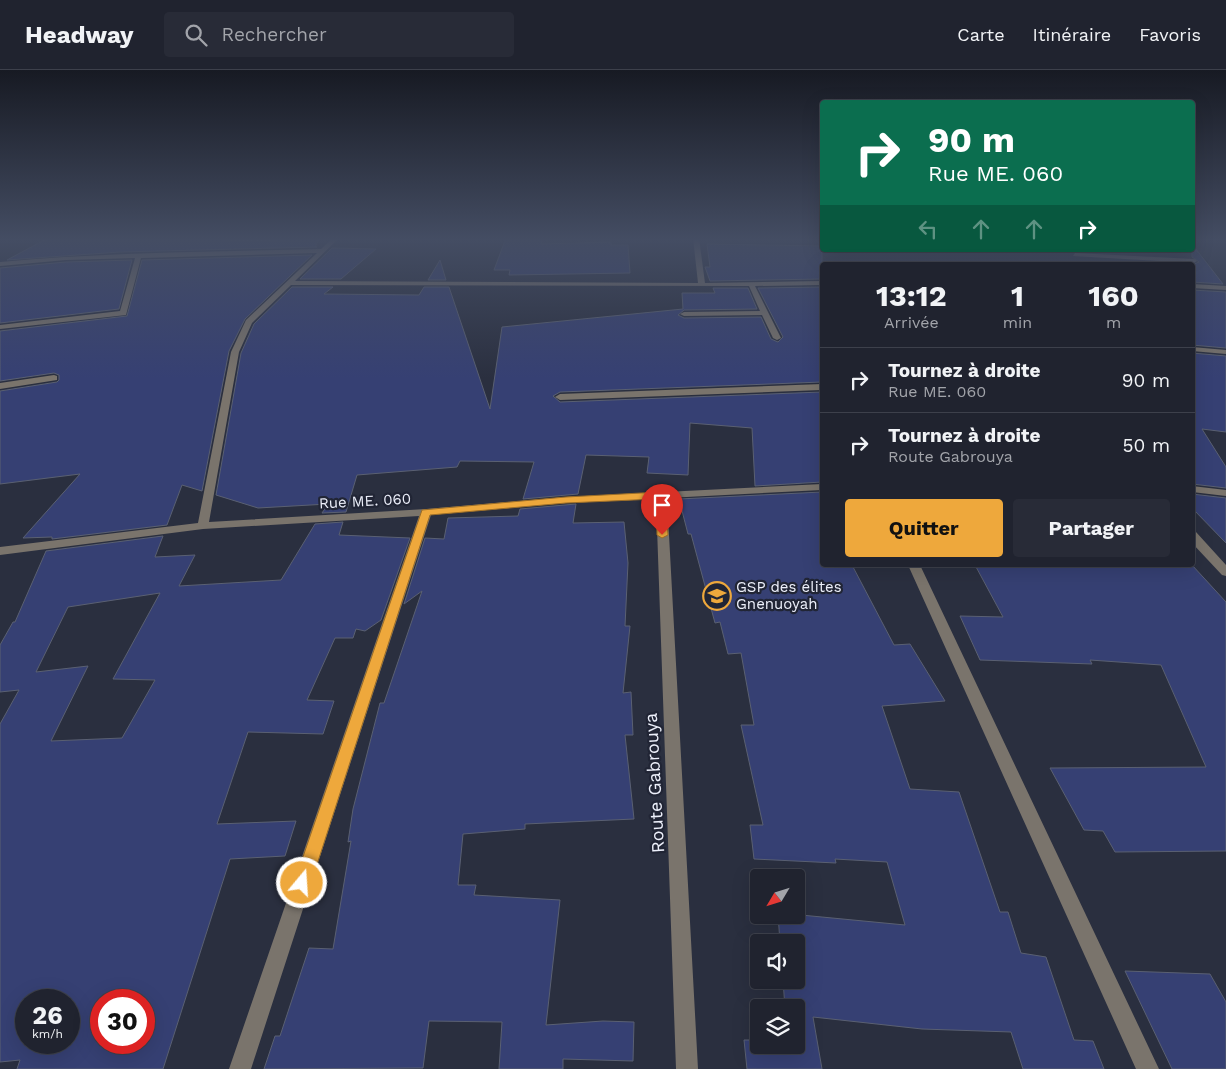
<!DOCTYPE html>
<html lang="fr">
<meta charset="utf-8">
<style>
:root{--surface:#20232f;--page:#282b37;--text:#f1f3f6;--muted:#a2a4aa;--line:#3d404b;--accent:#eea83c}
body{margin:0;font-family:"Work Sans",sans-serif;background:var(--page);color:var(--text);height:100vh;display:flex;flex-direction:column;font-size:19px;white-space:nowrap}
*{box-sizing:border-box;margin:0}
p{font-size:16px;color:var(--muted)}
.icon{flex:none;width:28px;height:28px;fill:none;stroke:currentColor;stroke-width:2;stroke-linecap:round;stroke-linejoin:round}
.map{position:relative;flex:1;overflow:hidden}
.sheet{position:absolute;left:820px;top:192px;width:375px;height:305px;display:flex;flex-direction:column;background:var(--surface);border-radius:5px;box-shadow:0 5px 20px #0002,0 0 0 1px var(--line)}
.sheet>*{flex:none}
.banner{position:absolute;left:820px;top:30px;width:375px;height:152px;border-radius:5px;box-shadow:0 5px 20px #0002,0 0 0 1px var(--line);background:#0b6e4f;color:#fff;overflow:hidden}
.needle{width:32px;rotate:232deg}
.controls{position:absolute;left:750px;top:799px;display:grid;gap:10px}
.controls a{display:grid;place-items:center;width:55px;height:55px;border-radius:5px;background:var(--surface);box-shadow:0 5px 20px #0002,0 0 0 1px var(--line);font-size:25px}
.speed{position:absolute;left:15px;top:919px;display:flex;gap:10px;font-size:25px;font-weight:700;text-align:center}
.speed>*{display:grid;place-content:center;width:65px;height:65px;border-radius:50%;background:var(--surface);box-shadow:0 5px 20px #0002,0 0 0 1px var(--line);line-height:1}
.speed small{font-size:12px;font-weight:400}
.speed .limit{border:8px solid #d22;background:#fff;color:#111}
.pin{position:absolute;display:grid;place-items:center;width:42px;height:42px;color:#fff;margin:-51px -21px;border-radius:50% 50% 50% 0;rotate:-45deg;box-shadow:0 0 5px #0007}
.pin .icon{rotate:45deg}
.me{position:absolute;width:55px;margin:-28px;rotate:18deg;stroke-linejoin:round;filter:drop-shadow(0 0 4px #0008)}
.turn{display:flex;align-items:center;gap:18px;height:105px;padding:0 25px;font-size:22px}
.turn .icon{width:65px;height:65px;stroke-width:2.5}
.turn b{display:block;font-size:35px;line-height:42px}
.lanes{display:flex;align-items:center;height:48px;padding:0 25px;background:#0003;justify-content:center;gap:25px;direction:ltr}
.lanes .off{opacity:.35}
.eta{display:flex;justify-content:space-evenly;align-items:center;height:85px;text-align:center}
.eta b{font-size:30px;font-weight:700;line-height:35px}
.action{display:flex;gap:10px;margin-top:auto;padding:10px 25px}
.action a{flex:1;height:58px;border-radius:5px;background:var(--accent);color:#111;font-size:20px;font-weight:700;line-height:58px;text-align:center}
.action a+a{background:var(--page);color:var(--text)}
ul{padding:0;list-style:none}
li{display:flex;align-items:center;gap:15px;height:65px;padding:0 25px;border-top:1px solid var(--line)}
li div{flex:1}
li b{display:block;font-size:19px}
li em{font-style:normal}
header{display:flex;align-items:center;gap:30px;box-sizing:border-box;height:70px;padding:0 25px;background:var(--surface);border-bottom:1px solid var(--line)}
header strong{font-size:24px}
nav{display:flex;gap:28px;margin-inline-start:auto;font-size:18px}
.search{width:350px;height:45px;background:var(--page);display:flex;align-items:center;gap:12px;box-sizing:border-box;padding:0 18px;border-radius:5px;color:var(--muted);font-size:19px}
.map>svg:first-child{display:block}
.building{fill:#364073;stroke:#5a6072;fill-rule:evenodd}
.lines{fill:none;stroke-linecap:round;stroke-linejoin:round}
.minor{fill:#7a746c;fill-rule:evenodd}
.route{fill:#eea83c;stroke:#9b6d27}
.labels{text-anchor:middle;dominant-baseline:central;stroke-width:4.5;stroke-linejoin:round;paint-order:stroke}
.street-label{font-size:15px;fill:#edf0fb;stroke:#212535}
.poi-label{font-size:15px;fill:#edf0fb;stroke:#212535;text-anchor:start}
.near-street-label{font-size:18px;fill:#edf0fb;stroke:#212535}
</style>
<header>
<strong>Headway</strong>
<div class="search"><svg class="icon" aria-label="search" viewBox="0 0 24 24"><circle cx="10" cy="10" r="6"/><path d="M15 15l6 6"/></svg>Rechercher</div>
<nav><a>Carte</a><a>Itinéraire</a><a>Favoris</a></nav>
</header>
<div class="map">
<svg width="1226" height="999" viewBox="0 0 1226 999">
<rect width="100%" height="100%" fill="#2a2f3f"/>
<!-- building -->
<path class="building" d="M 48,168 L 228,168 L 224,171 L 319,169 L 315,177 L 317,177 L 120,182 L 7,190 Z
M 506,168 L 542,168 L 541,174 L 611,172 L 611,175 L 628,175 L 630,203 L 509,205 L 510,200 L 494,200 Z
M 707,174 L 822,176 L 822,209 L 710,211 L 705,197 L 710,197 Z
M 1192,174 L 1223,214 L 1192,212 L 1192,195 L 1199,192 L 1192,187 Z
M 332,178 L 376,179 L 341,209 L 300,209 Z
M 312,185 L 245,249 L 229,281 L 202,421 L 182,415 L 167,455 L 52,469 L 52,467 L 23,468 L 80,404 L 0,414 L 0,321 L 57,312 L 59,310 L 59,305 L 54,303 L 0,311 L 0,261 L 127,246 L 142,190 Z
M 132,190 L 119,239 L 0,253 L 0,198 L 66,192 Z
M 440,190 L 446,210 L 428,210 Z
M 292,217 L 333,217 L 324,224 L 419,225 L 424,217 L 449,217 L 490,339 L 502,257 L 683,239 L 682,223 L 715,223 L 713,218 L 748,218 L 757,239 L 684,240 L 678,245 L 684,248 L 761,247 L 771,269 L 778,272 L 783,267 L 758,218 L 822,217 L 822,312 L 560,322 L 553,326 L 560,332 L 822,322 L 822,412 L 755,416 L 752,358 L 690,353 L 688,405 L 647,403 L 649,387 L 586,385 L 578,424 L 523,429 L 534,392 L 460,391 L 457,397 L 357,405 L 346,442 L 322,443 L 328,434 L 258,438 L 216,425 L 241,283 L 254,254 Z
M 1192,220 L 1226,222 L 1226,278 L 1192,275 Z
M 1192,283 L 1226,286 L 1226,362 L 1202,359 L 1226,397 L 1226,418 L 1192,414 Z
M 822,422 L 822,495 L 852,495 L 894,575 L 910,574 L 945,631 L 882,636 L 910,719 L 959,722 L 1000,842 L 1008,842 L 1021,883 L 1046,887 L 1074,970 L 1093,971 L 1104,999 L 1023,999 L 1011,962 L 922,959 L 813,947 L 822,999 L 747,999 L 744,970 L 759,970 L 759,975 L 796,975 L 796,938 L 785,938 L 783,910 L 796,910 L 796,872 L 780,872 L 778,845 L 801,845 L 905,855 L 887,792 L 835,789 L 836,793 L 754,789 L 750,755 L 763,755 L 741,655 L 754,655 L 741,583 L 728,584 L 720,552 L 715,553 L 691,464 L 688,464 L 679,429 Z
M 1192,424 L 1226,428 L 1226,473 L 1192,438 Z
M 576,434 L 573,453 L 624,452 L 628,493 L 625,556 L 630,556 L 623,623 L 631,622 L 633,665 L 625,665 L 634,749 L 525,754 L 525,759 L 463,764 L 458,815 L 476,815 L 474,825 L 560,830 L 546,955 L 603,951 L 634,952 L 633,991 L 563,989 L 563,999 L 499,999 L 502,952 L 429,951 L 423,998 L 264,999 L 275,966 L 280,966 L 309,878 L 333,879 L 351,771 L 348,772 L 353,739 L 380,633 L 384,633 L 422,521 L 404,534 L 425,468 L 444,469 L 448,448 L 518,446 L 520,439 Z
M 343,452 L 339,465 L 410,468 L 381,550 L 365,561 L 356,559 L 353,568 L 335,568 L 307,630 L 334,631 L 323,664 L 248,662 L 217,754 L 296,751 L 285,786 L 230,789 L 163,999 L 17,999 L 20,990 L 0,992 L 0,654 L 19,620 L 0,622 L 0,575 L 13,552 L 15,552 L 46,481 L 163,466 L 155,487 L 195,485 L 179,516 L 281,510 L 315,454 ZM 160,523 L 113,609 L 155,610 L 122,668 L 51,671 L 88,596 L 36,602 L 68,537 ZM 26,930 L 69,930 L 69,972 L 26,972 ZM 101,930 L 144,930 L 144,972 L 101,972 Z
M 975,495 L 1192,495 L 1226,532 L 1226,781 L 1115,782 L 1103,761 L 1084,760 L 1050,698 L 1206,697 L 1161,595 L 1090,590 L 1092,594 L 980,590 L 960,546 L 1003,547 Z
M 1125,901 L 1210,904 L 1226,932 L 1226,999 L 1172,999 Z"/>
<g class="lines">
<!-- minor -->
<path class="minor" d="M 333,168 L 339,168 L 295,211 L 698,213 L 693,168 L 699,168 L 705,213 L 822,211 L 822,215 L 755,216 L 781,268 L 777,270 L 773,268 L 762,245 L 684,246 L 680,244 L 684,242 L 760,241 L 749,216 L 291,215 L 252,253 L 239,282 L 209,452 L 426,439 L 566,427 L 822,414 L 822,420 L 667,428 L 698,999 L 676,999 L 656,429 L 566,433 L 431,445 L 251,999 L 229,999 L 419,446 L 203,459 L 0,485 L 0,477 L 198,453 L 231,282 L 246,250 L 317,183 L 141,188 L 126,245 L 0,259 L 0,255 L 120,241 L 135,188 L 66,190 L 0,196 L 0,192 C 107,182 213,182 321,179 Z
M 1075,183 L 1194,189 L 1197,191 L 1194,193 L 1073,186 Z
M 1192,214 L 1226,216 L 1226,220 L 1192,218 Z
M 1192,277 L 1226,280 L 1226,284 L 1192,281 Z
M 54,305 L 57,306 L 57,310 L 0,319 L 0,313 Z
M 822,314 L 822,320 L 560,330 L 555,327 L 560,324 Z
M 1192,416 L 1226,420 L 1226,426 L 1192,422 Z
M 1192,462 L 1196,462 L 1226,495 L 1226,506 L 1222,505 L 1192,473 Z
M 908,495 L 920,495 L 1159,999 L 1136,999 Z"/>
</g>
<!-- sky -->
<linearGradient id="sky" x2="0" y2="1"><stop stop-color="#171a23"/><stop offset="0.55" stop-color="#444d63"/><stop offset="1" stop-color="#444d63" stop-opacity="0"/></linearGradient>
<rect width="1226" height="308" fill="url(#sky)"/>
<!-- route -->
<path class="route" d="M 660,422 L 666,425 L 668,465 L 662,468 L 657,465 L 656,429 L 566,433 L 430,445 L 311,813 L 308,819 L 302,821 L 296,819 L 294,813 L 422,440 L 566,427 Z"/>
<!-- icons -->
<defs>
<symbol id="school-ring" viewBox="-11 -11 22 22"><circle r="9.5" fill="#212535" stroke="#eea83c" stroke-width="1.5"/><path d="M0-5L7-2L0 1L-7-2ZM-4 1L0 2.5L4 1V4Q0 6-4 4Z" fill="#eea83c"/></symbol>
</defs>
<g fill-rule="evenodd">
<use href="#school-ring" x="701" y="510" width="32" height="32"/>
</g>
<g class="labels">
<!-- street labels -->
<g class="street-label">
<text transform="translate(365 431) rotate(-3)">Rue ME. 060</text>
</g>
<!-- poi labels -->
<g class="poi-label">
<text x="736" y="517">GSP des élites<tspan x="736" dy="17">Gnenuoyah</tspan></text>
</g>
<!-- near-street labels -->
<g class="near-street-label">
<text transform="translate(654 713) rotate(-93)">Route Gabrouya</text>
</g>
</g>
</svg>
<div class="controls">
<a><svg class="needle" viewBox="-14 -14 28 28"><path d="M0-13l5 13h-10z" fill="#e53935"/><path d="M0 13l5-13h-10z" fill="#a2a4aa"/></svg></a>
<a><svg class="icon" aria-label="sound" viewBox="0 0 24 24"><path d="M4 9h4l5-4v14l-5-4H4zM17 9q2 3 0 6"/></svg></a>
<a><svg class="icon" aria-label="layers" viewBox="0 0 24 24"><path d="M12 4l9 5-9 5-9-5zM3 14l9 5 9-5"/></svg></a>
</div>
<div class="speed"><div>26<small>km/h</small></div><div class="limit">30</div></div>
<div class="pin" style="left:662px;top:465px;background:#d93025"><svg class="icon" aria-label="arrive" viewBox="0 0 24 24"><path d="M6 21V4h12l-3 4 3 4H6"/></svg></div>
<svg class="me" style="left:302px;top:813px" viewBox="-20 -20 40 40"><circle r="17" fill="#eea83c" stroke="#fff" stroke-width="3"/><path d="M0-11L8 9 0 5-8 9z" fill="#fff"/></svg>
<div class="banner">
<div class="turn"><svg class="icon" aria-label="right" viewBox="0 0 24 24"><path d="M7 20v-9h11M14 6l5 5-5 5"/></svg><div><b>90 m</b>Rue ME. 060</div></div>
<div class="lanes"><svg class="icon off" aria-label="left" viewBox="0 0 24 24"><path d="M17 20v-9H6M10 6l-5 5 5 5"/></svg><svg class="icon off" aria-label="ahead" viewBox="0 0 24 24"><path d="M12 20V5M6 11l6-6 6 6"/></svg><svg class="icon off" aria-label="ahead" viewBox="0 0 24 24"><path d="M12 20V5M6 11l6-6 6 6"/></svg><svg class="icon" aria-label="right" viewBox="0 0 24 24"><path d="M7 20v-9h11M14 6l5 5-5 5"/></svg></div>
</div>
<section class="sheet">
<div class="eta">
<div><b>13:12</b><p>Arrivée</p></div>
<div><b>1</b><p>min</p></div>
<div><b>160</b><p>m</p></div>
</div>
<ul>
<li><svg class="icon" aria-label="right" viewBox="0 0 24 24"><path d="M7 20v-9h11M14 6l5 5-5 5"/></svg><div><b>Tournez à droite</b><p>Rue ME. 060</p></div><em>90 m</em></li>
<li><svg class="icon" aria-label="right" viewBox="0 0 24 24"><path d="M7 20v-9h11M14 6l5 5-5 5"/></svg><div><b>Tournez à droite</b><p>Route Gabrouya</p></div><em>50 m</em></li>
</ul>
<div class="action"><a>Quitter</a><a>Partager</a></div>
</section>
</div>
